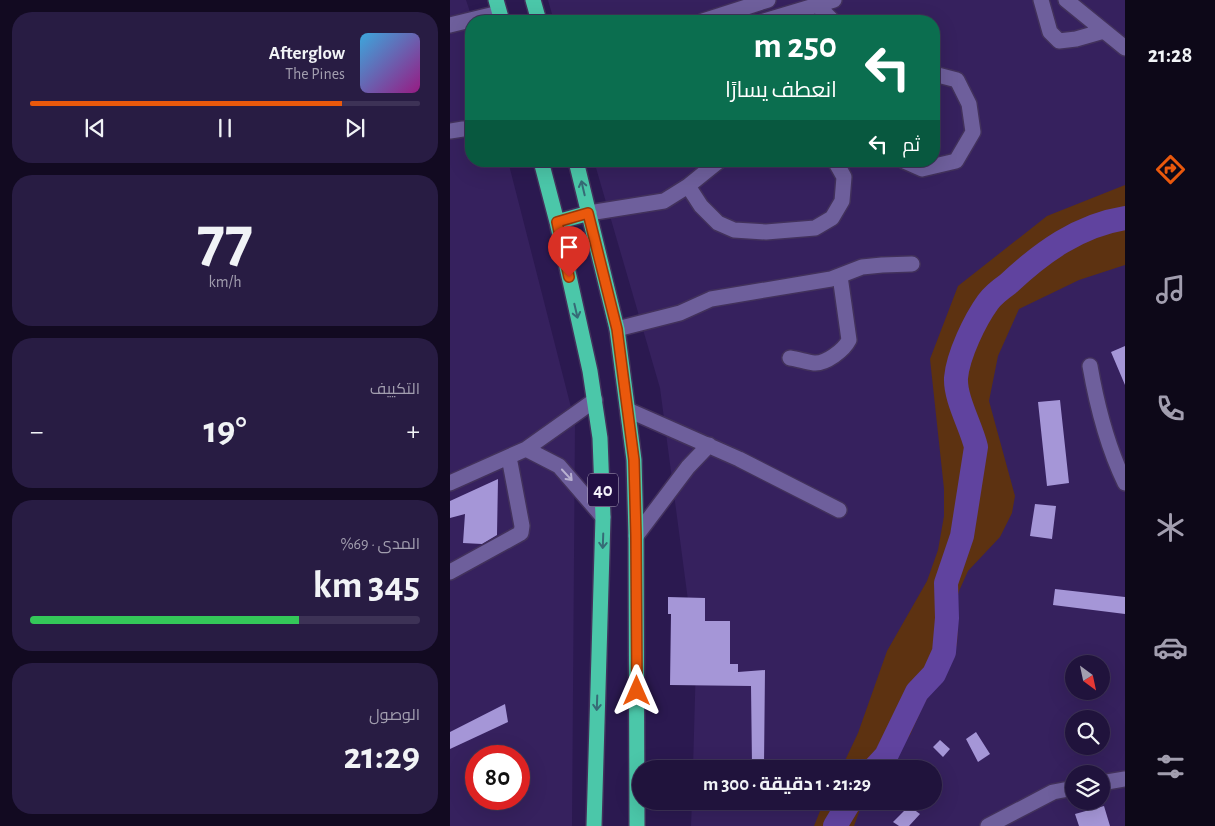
<!DOCTYPE html>
<html lang="ar">
<head>
<meta charset="utf-8">
<style>
  body { margin:0; font-family:"Alegreya Sans",Cairo,sans-serif; background:#281c43; color:#f1f3f6; direction:rtl; height:100vh; display:flex; flex-direction:column; font-size:19px; white-space:nowrap }
  * { box-sizing:border-box; margin:0 }
  p { font-size:16px; color:#a29eaf }
  .icon { flex:none; width:28px; height:28px; fill:none; stroke:currentColor; stroke-width:2; stroke-linecap:round; stroke-linejoin:round }
  .map { position:relative; flex:1; overflow:hidden; direction:ltr }
  .drawer { display:flex; flex-direction:column; gap:12px; padding:12px; background:#120a21; width:450px }
  .drawer>* { flex:none }
  .hud { position:absolute; left:15px; top:15px; width:475px; height:152px; border-radius:20px; box-shadow:0 5px 20px #0002,0 0 0 1px #3d3256; direction:rtl; background:#0b6e4f; color:#fff; overflow:hidden }
  .needle { width:32px; rotate:147deg }
  .controls { position:absolute; left:615px; top:655px; display:grid; gap:10px }
  .controls a { display:grid; place-items:center; width:45px; height:45px; border-radius:50%; background:#20133c; box-shadow:0 5px 20px #0002,0 0 0 1px #3d3256; font-size:25px }
  .speed { position:absolute; left:15px; top:745px; display:flex; gap:10px; font-size:25px; font-weight:700; text-align:center }
  .speed>* { display:grid; place-content:center; width:65px; height:65px; border-radius:50%; background:#20133c; box-shadow:0 5px 20px #0002,0 0 0 1px #3d3256; line-height:1 }
  .speed .limit { border:8px solid #d22; background:#fff; color:#111 }
  .pin { position:absolute; display:grid; place-items:center; width:42px; height:42px; color:#fff; margin:-51px -21px; border-radius:50% 50% 50% 0; rotate:-45deg; box-shadow:0 0 5px #0007 }
  .pin .icon { rotate:45deg }
  .me { position:absolute; width:55px; margin:-28px; rotate:0deg; stroke-linejoin:round; filter:drop-shadow(0 0 4px #0008) }
  .turn { display:flex; align-items:center; gap:18px; height:105px; padding:0 20px; font-size:22px }
  .turn .icon { width:65px; height:65px; stroke-width:2.5 }
  .turn b { display:block; font-size:35px; line-height:42px }
  .then { display:flex; align-items:center; height:48px; padding:0 20px; background:#0003; gap:10px; font-size:19px }
  .big { font-size:38px; font-weight:700; line-height:1.1 }
  .drawer .card { flex:1; display:flex; flex-direction:column; justify-content:center; gap:8px; min-width:0; padding:0 18px; border-radius:20px; background:#281c43 }
  .drawer .dial { align-items:center; gap:0 }
  .dial b { font-size:65px; line-height:1 }
  .song { display:flex; align-items:center; gap:15px }
  .cover { width:60px; height:60px; border-radius:8px; background:linear-gradient(135deg,hsl(200 70% 55%),hsl(310 70% 35%)) }
  .played { height:5px; border-radius:2px; background:linear-gradient(90deg,#ea580c 80%,#3d3256 80%) }
  .keys { display:flex; justify-content:space-around; direction:ltr }
  .heat { display:flex; justify-content:space-between; align-items:center; font-size:28px; direction:ltr }
  .charge { height:8px; border-radius:4px; background:linear-gradient(90deg,#34c759 69%,#3d3256 0) }
  .trip { position:absolute; left:182px; top:760px; width:310px; height:50px; border-radius:25px; background:#20133c; box-shadow:0 5px 20px #0002,0 0 0 1px #3d3256; font-weight:700; line-height:50px; text-align:center; direction:rtl }
  main { display:flex; flex:1; min-height:0 }
  .dock { display:flex; flex-direction:column; width:90px; justify-content:space-around; align-items:center; background:#0d0818; color:#a29eaf }
  .dock .icon { width:35px; height:35px }
  .dock .current { color:#ea580c }
  .dock b { font-size:22px; color:#f1f3f6 }
  .map>svg:first-child { display:block }
</style>
</head>
<body>
<main>
<nav class="dock">
<b>21:28</b>
<svg class="icon current" aria-label="directions" viewBox="0 0 24 24"><path d="M12 3l9 9-9 9-9-9zM9 14v-3h6M13 9l2 2-2 2"/></svg>
<svg class="icon" aria-label="music" viewBox="0 0 24 24"><path d="M9 18V5l10-2v13"/><circle cx="6" cy="18" r="3"/><circle cx="16" cy="16" r="3"/></svg>
<svg class="icon" aria-label="phone" viewBox="0 0 24 24"><path d="M5 4h4l2 5-3 2q2 4 5 5l2-3 5 2v4C11 20 4 13 5 4z"/></svg>
<svg class="icon" aria-label="climate" viewBox="0 0 24 24"><path d="M12 3v18M4 7l16 10M4 17L20 7"/></svg>
<svg class="icon" aria-label="car" viewBox="0 0 24 24"><path d="M5 17H2v-5l4-1 3-4h7l3 4 3 1v5h-3M9 17h6M6 11h13"/><circle cx="7" cy="17" r="2"/><circle cx="17" cy="17" r="2"/></svg>
<svg class="icon" aria-label="filters" viewBox="0 0 24 24"><path d="M4 7h16M4 17h16"/><circle cx="9" cy="7" r="2"/><circle cx="15" cy="17" r="2"/></svg>
</nav>
<div class="map">
<svg width="675" height="826" viewBox="0 0 675 826">
  <rect width="100%" height="100%" fill="#2b1950"/>
  <path fill="#36215e" fill-rule="evenodd" d="M0 0H16L21 15V161H58L125 423 122 826H0ZM26 756H69V799H26Z
    M98 0H675V826H241L242 801H484V769H243L246 661 210 388 144 161H484V21H104ZM624 664H651V691H624ZM624 719H651V746H624ZM624 774H651V801H624Z"/>
  <path fill="#5d3211" d="M675 185V265L629 280 569 309 548 356 539 401 565 496 562 513 550 537 518 571 509 591 505 605 508 625 507 644 499 668 484 686 473 706 460 735 435 769H391L408 733 437 651 477 581 488 550 494 516V489L480 359 508 286 597 216Z
    M374 801H413L404 826H364Z"/>
  <g fill="none" stroke-linecap="round" stroke-linejoin="round">
    <path stroke="#60439f" stroke-width="24" d="M424 769 436 756 467 692 484 674 494 652 497 618 496 583 512 536 526 447C521 426 505 399 506 378 508 355 525 320 538 302 543 295 551 289 558 284 591 253 629 225 675 218
      M385 826 400 801"/>
  </g>
  <path fill="#a596d7" d="M675 346V385L661 352Z
    M610 400 619 483 597 486 588 402Z
    M48 479 47 535 32 544 13 543 15 514 0 518V501Z
    M585 504 606 506 602 539 580 536Z
    M605 589 675 597V614L603 605Z
    M218 597 255 598V621H280V664H288V672L315 670 314 764 302 765 301 686 220 685 221 614H218Z
    M55 704 58 722 0 749V732Z
    M526 732 540 754 528 762 516 739Z
    M490 740 500 749 493 757 483 747Z
    M459 806 470 814 459 826H449L443 822Z
    M654 806 660 826H629L625 814Z"/>
  <g fill="none" stroke-linecap="round" stroke-linejoin="round">
    <g stroke="#42315c" stroke-width="18">
      <path id="minor" d="M591 0 600 32 609 41 626 39 654 31
        M616 0 675 48
        M367 5 383 21
        M253 21 318 0
        M314 21 384 0
        M0 25 49 13
        M0 131 13 129H21
        M454 161 472 169 506 161 523 132 519 104 507 80 484 74
        M238 186 251 206 268 223 284 230 316 232 365 228 382 218 392 201 394 177 385 161
        M139 213 214 201 238 186 269 161
        M167 329 230 313 261 299 381 279 412 267 432 265 462 264
        M340 358C348 359 356 362 364 363 376 364 394 350 399 340L390 276
        M640 366C647 406 657 446 675 483
        M178 410 289 459 389 510
        M76 449 109 466 153 517
        M0 483 76 449 145 400
        M186 536 238 467 259 445
        M0 572 71 533 72 526 59 457
        M651 783 675 779
        M538 826 603 792 624 788"/>
    </g>
    <g stroke="#42315c" stroke-width="18">
      <path id="highway" d="M46 0 52 21
        M83 0 89 21
        M91 161 107 222 140 371 150 438 153 517 144 826
        M126 161 167 329 184 460 186 536 187 826
        M107 222 139 213"/>
    </g>
    <use href="#minor" stroke="#6e5f9c" stroke-width="15"/>
    <use href="#highway" stroke="#4bc7a9" stroke-width="15"/>
  </g>
  <defs><path id="oneway-shaft" d="M-6 0H5M1.5-3L5.5 0L1.5 3" fill="none" stroke-width="1.6" stroke-linecap="round" stroke-linejoin="round" transform="scale(1.25)"/></defs>
  <g stroke="#366b76">
    <use href="#oneway-shaft" transform="translate(133 188) rotate(-103)"/>
    <use href="#oneway-shaft" transform="translate(126 311) rotate(77)"/>
    <use href="#oneway-shaft" transform="translate(153 541) rotate(92)"/>
    <use href="#oneway-shaft" transform="translate(147 703) rotate(92)"/>
  </g>
  <use stroke="#b8b0d0" href="#oneway-shaft" transform="translate(117 475) rotate(47)"/>
  <g fill="none" stroke-linecap="round" stroke-linejoin="round">
    <g stroke="#983908" stroke-width="12">
      <path id="route" d="M119 277 107 222 138 213 167 329 184 460 186 536 187 691"/>
    </g>
    <use href="#route" stroke="#ea580c" stroke-width="9"/>
  </g>
  <g text-anchor="middle" dominant-baseline="central" stroke-width="5" stroke-linejoin="round" paint-order="stroke">
    <rect fill="#220f44" stroke="#b6afc4" stroke-width="1" x="138" y="473.5" width="30" height="33" rx="4"/>
    <g font-size="19" font-weight="bold" fill="#f5f3fb">
      <text x="153" y="490">40</text>
    </g>
  </g>
</svg>
<div class="controls">
<a><svg class="needle" viewBox="-14 -14 28 28"><path d="M0-13l5 13h-10z" fill="#e53935"/><path d="M0 13l5-13h-10z" fill="#a29eaf"/></svg></a>
<a><svg class="icon" aria-label="search" viewBox="0 0 24 24"><circle cx="10" cy="10" r="6"/><path d="M15 15l6 6"/></svg></a>
<a><svg class="icon" aria-label="layers" viewBox="0 0 24 24"><path d="M12 4l9 5-9 5-9-5zM3 14l9 5 9-5"/></svg></a>
</div>
<div class="speed"><div class="limit">80</div></div>
<div class="pin" style="left:119px;top:277px;background:#d93025"><svg class="icon" aria-label="arrive" viewBox="0 0 24 24"><path d="M6 21V4h12l-3 4 3 4H6"/></svg></div>
<svg class="me" style="left:187px;top:691px" viewBox="-20 -20 40 40"><path d="M0-17L14 15 0 8-14 15z" fill="#ea580c" stroke="#fff" stroke-width="4"/></svg>
<div class="trip">21:29 · 1 دقيقة · 300 m</div>
<div class="hud">
<div class="turn"><svg class="icon" aria-label="left" viewBox="0 0 24 24"><path d="M17 20v-9H6M10 6l-5 5 5 5"/></svg><div><b>250 m</b>انعطف يسارًا</div></div>
<div class="then">ثم<svg class="icon" aria-label="left" viewBox="0 0 24 24"><path d="M17 20v-9H6M10 6l-5 5 5 5"/></svg></div>
</div>
</div>
<section class="drawer">
<div class="card">
<div class="song"><i class="cover"></i><div><b>Afterglow</b><p>The Pines</p></div></div>
<div class="played"></div>
<div class="keys"><svg class="icon" aria-label="previous" viewBox="0 0 24 24"><path d="M18 5L8 12l10 7zM5 5v14"/></svg><svg class="icon" aria-label="pause" viewBox="0 0 24 24"><path d="M8 5v14M16 5v14"/></svg><svg class="icon" aria-label="next" viewBox="0 0 24 24"><path d="M6 5l10 7-10 7zM19 5v14"/></svg></div>
</div>
<div class="card dial"><b>77</b><p>km/h</p></div>
<div class="card"><p>التكييف</p>
<div class="heat"><a>−</a><b class="big">19°</b><a>+</a></div>
</div>
<div class="card"><p>المدى · 69%</p><b class="big">345 km</b><div class="charge"></div></div>
<div class="card"><p>الوصول</p><b class="big">21:29</b></div>
</section>
</main>
</body>
</html>
